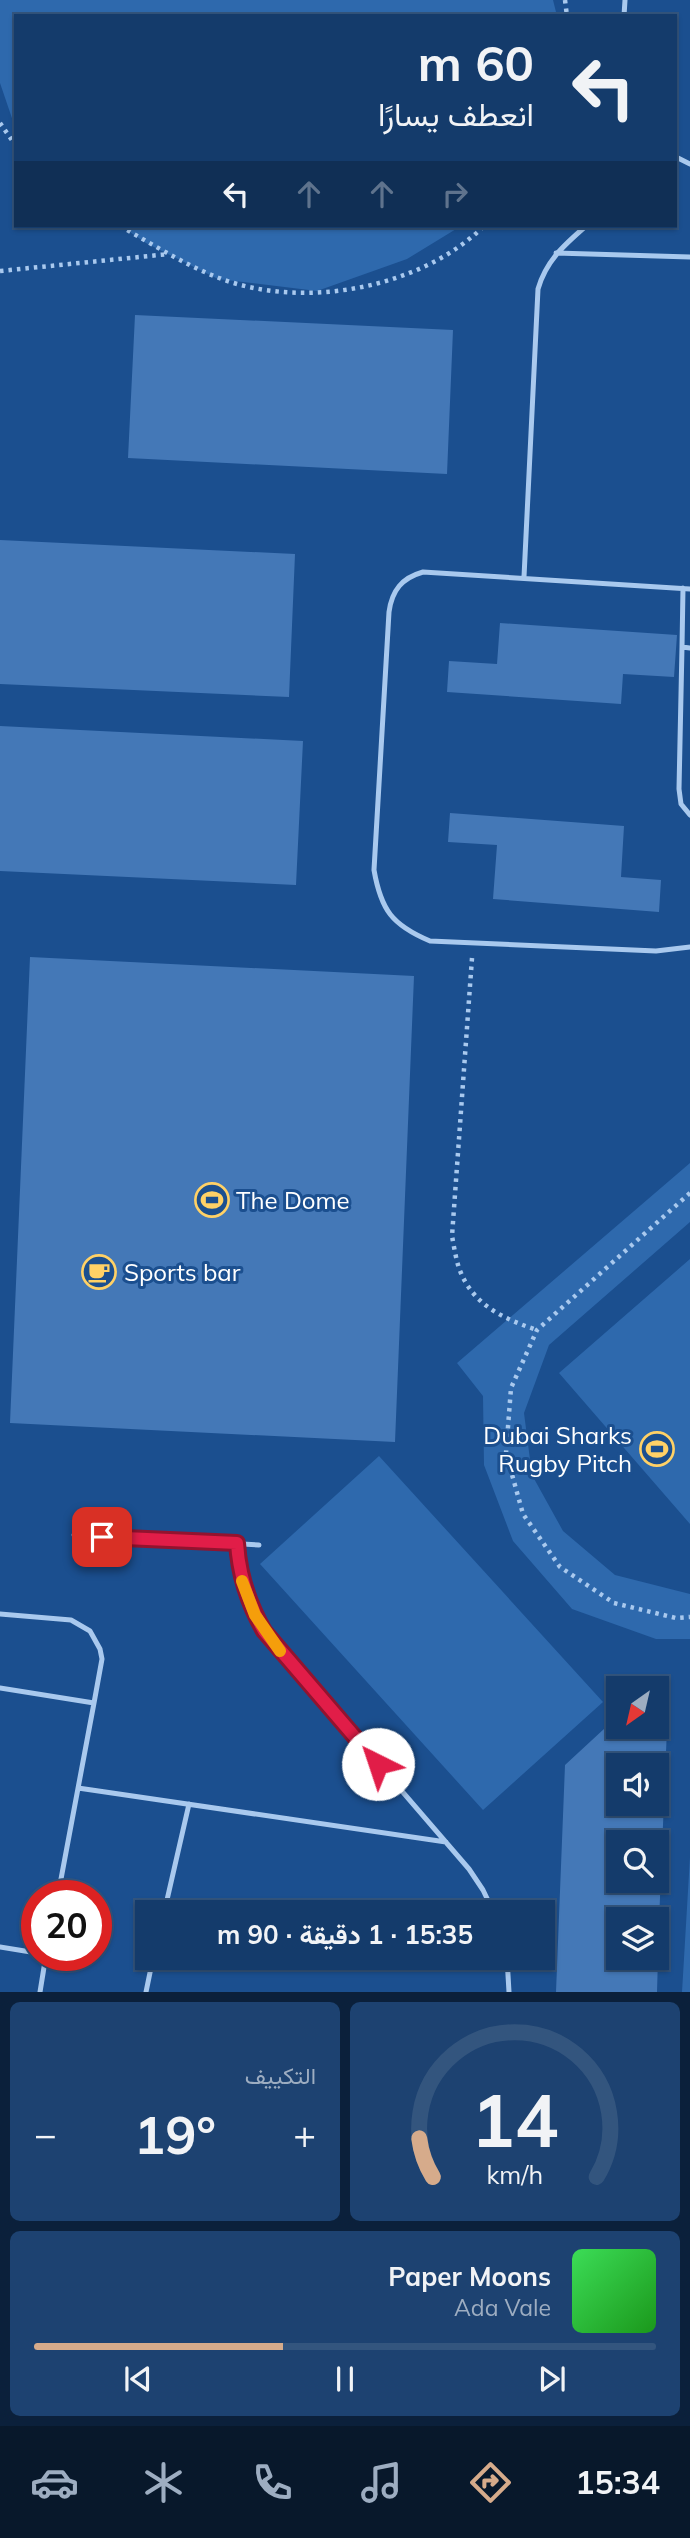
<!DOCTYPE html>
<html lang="ar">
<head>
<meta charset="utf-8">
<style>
  body { margin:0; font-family:Mulish,Vazirmatn,sans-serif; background:#1d4271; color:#f1f3f6; direction:rtl; height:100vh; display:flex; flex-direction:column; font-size:26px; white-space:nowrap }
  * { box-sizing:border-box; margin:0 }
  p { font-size:23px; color:#9dadc1 }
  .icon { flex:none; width:38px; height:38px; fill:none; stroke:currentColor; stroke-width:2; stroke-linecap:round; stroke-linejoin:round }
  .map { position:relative; height:1992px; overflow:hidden; direction:ltr }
  .drawer { display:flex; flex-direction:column; gap:10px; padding:10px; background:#0b203b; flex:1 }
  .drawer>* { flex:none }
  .top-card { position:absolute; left:14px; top:14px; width:663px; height:214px; border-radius:0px; box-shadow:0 2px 5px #0004,0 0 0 2px #33557e; direction:rtl; background:#143b6b; color:#f1f3f6; overflow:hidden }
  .needle { width:46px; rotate:214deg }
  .controls { position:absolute; left:606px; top:1676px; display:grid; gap:14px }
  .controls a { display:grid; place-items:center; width:63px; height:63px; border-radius:0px; background:#143b6b; box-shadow:0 2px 5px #0004,0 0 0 2px #33557e; font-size:35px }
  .speed { position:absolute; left:21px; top:1880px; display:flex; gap:14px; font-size:35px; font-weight:700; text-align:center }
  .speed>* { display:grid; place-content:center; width:91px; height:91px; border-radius:50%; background:#143b6b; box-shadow:0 2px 5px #0004,0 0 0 2px #33557e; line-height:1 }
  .speed .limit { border:10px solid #d22; background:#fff; color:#111 }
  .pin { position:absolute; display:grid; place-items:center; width:60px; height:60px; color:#fff; margin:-30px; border-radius:14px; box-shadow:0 4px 10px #0006 }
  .me { position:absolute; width:77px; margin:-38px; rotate:319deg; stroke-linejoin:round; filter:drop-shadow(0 0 5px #0008) }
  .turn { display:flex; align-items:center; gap:24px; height:147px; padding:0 28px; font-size:32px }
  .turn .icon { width:91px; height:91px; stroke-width:2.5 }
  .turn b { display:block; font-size:49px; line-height:60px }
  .lanes { display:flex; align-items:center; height:66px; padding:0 28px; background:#0003; justify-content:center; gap:35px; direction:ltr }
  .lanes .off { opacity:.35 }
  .big { font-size:52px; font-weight:700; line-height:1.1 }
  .drawer .tile { flex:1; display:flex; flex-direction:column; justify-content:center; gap:10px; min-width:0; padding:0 24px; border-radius:10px; background:#1d4271 }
  .drawer .dial { align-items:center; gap:0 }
  .dial svg { height:182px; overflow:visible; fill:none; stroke:#33557e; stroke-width:7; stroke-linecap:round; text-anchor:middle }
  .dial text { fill:#f1f3f6; stroke:none }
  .song { display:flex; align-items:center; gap:21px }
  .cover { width:84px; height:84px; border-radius:10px; background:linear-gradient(135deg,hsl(130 70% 55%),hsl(120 70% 35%)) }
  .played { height:7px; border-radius:4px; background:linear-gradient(90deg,#d6ab8b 40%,#33557e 40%) }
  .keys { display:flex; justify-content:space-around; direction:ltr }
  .heat { display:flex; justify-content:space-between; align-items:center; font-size:38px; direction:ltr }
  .drawer .tiles { flex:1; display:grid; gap:10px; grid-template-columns:1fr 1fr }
  .tile:last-child { grid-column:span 2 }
  .trip { position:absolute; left:135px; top:1900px; width:420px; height:70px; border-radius:0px; background:#143b6b; box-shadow:0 2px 5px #0004,0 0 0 2px #33557e; font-weight:700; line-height:70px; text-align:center; direction:rtl }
  .tab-bar { display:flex; height:112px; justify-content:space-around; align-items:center; background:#08182b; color:#9dadc1 }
  .tab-bar .icon { width:49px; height:49px }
  .tab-bar .selected { color:#d6ab8b }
  .tab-bar b { font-size:32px; color:#f1f3f6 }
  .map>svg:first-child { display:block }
</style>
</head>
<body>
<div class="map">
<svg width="690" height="1992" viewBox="0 0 690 1992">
  <rect width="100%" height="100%" fill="#1b4f8f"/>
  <path fill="#2e69ad" d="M0 0H553L557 16H16V130L0 83Z
    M121 226H461L407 259 317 291 218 279 146 243Z
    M690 1163V1222L549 1345 524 1413 532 1475 563 1531 615 1575 690 1594V1639H656L572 1609 513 1541 484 1465 483 1396 457 1363Z
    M690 1259V1524L559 1373Z
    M379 1456 603 1702 483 1810 260 1564Z
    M690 1857V1992H682Z"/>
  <path fill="#4478b7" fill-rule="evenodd" d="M135 315 453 330 447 474 128 458Z
    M0 540 295 554 289 697 0 684Z
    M500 623 677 635 674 677 623 674 621 704 447 692 449 661 497 664Z
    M0 726 303 741 296 885 0 871Z
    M450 813 624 826 621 877 661 880 659 912 493 899 497 845 448 842Z
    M30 957 414 976 395 1442 10 1423Z
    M657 1680H669L658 1946H656V1920H618V1958H658L657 1992H556L565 1765 618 1716V1727H656V1689H648ZM618 1766H656V1804H618ZM618 1843H656V1881H618Z"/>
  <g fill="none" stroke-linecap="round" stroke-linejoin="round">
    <path stroke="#a9c9ee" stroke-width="4.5" stroke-dasharray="3.5 5" stroke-linecap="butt" d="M565 0 567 16
      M0 123 16 146
      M120 226C152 244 185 265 219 278 302 310 420 289 484 226
      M0 271 169 254
      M472 958 452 1236C454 1247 456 1259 459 1268 472 1305 504 1319 537 1330
      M690 1193 537 1330 511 1388 506 1453 523 1514 560 1567 614 1603 676 1618 690 1617"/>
    <path stroke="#a9c9ee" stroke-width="5" d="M624 16 625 0
      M676 157 690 164
      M556 253 690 257
      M524 577 538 289C546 261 564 245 586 226
      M690 589 423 572C402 578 392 590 389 612L374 870C381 910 392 925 430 941L656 951 690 947
      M682 647 683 588
      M690 648 682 647 679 789 681 804 690 815
      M74 1535 259 1545
      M237 1543C239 1576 248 1603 264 1631L469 1869 483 1890 494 1913
      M0 1614 71 1620 90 1631 100 1649 102 1659 94 1703 58 1895
      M0 1688 94 1703
      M78 1788 446 1842
      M164 1913 189 1804
      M0 1947 37 1953
      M507 1958 509 1992
      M40 1992 46 1955
      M146 1992 153 1958"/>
  </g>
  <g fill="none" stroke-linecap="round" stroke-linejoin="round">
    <g stroke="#92132f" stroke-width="18">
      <path id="route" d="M102 1537 237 1543C239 1576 248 1603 264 1631L378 1764"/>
    </g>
    <use href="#route" stroke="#e11d48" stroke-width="12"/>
    <path stroke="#f59e0b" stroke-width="12" d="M242 1581 255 1615 280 1651"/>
  </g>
  <defs>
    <g id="stadium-ring" transform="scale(1.75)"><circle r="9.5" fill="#1b4f8f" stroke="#ffd166" stroke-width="1.5"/><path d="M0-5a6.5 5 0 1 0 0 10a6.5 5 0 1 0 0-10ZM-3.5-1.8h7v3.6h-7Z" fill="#ffd166"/></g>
    <g id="cafe-ring" transform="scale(1.75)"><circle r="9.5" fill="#1b4f8f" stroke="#ffd166" stroke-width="1.5"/><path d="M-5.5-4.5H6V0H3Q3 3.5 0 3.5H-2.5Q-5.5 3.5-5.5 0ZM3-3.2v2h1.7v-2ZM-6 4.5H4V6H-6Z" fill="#ffd166"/></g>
  </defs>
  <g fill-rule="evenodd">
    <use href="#stadium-ring" x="212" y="1200"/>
    <use href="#cafe-ring" x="99" y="1272"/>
    <use href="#stadium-ring" x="657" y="1449"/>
  </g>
  <g text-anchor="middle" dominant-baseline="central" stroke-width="6" stroke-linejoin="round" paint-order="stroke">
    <g font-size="24" fill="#fff" stroke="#1b4f8f" text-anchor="start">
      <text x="236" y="1200">The Dome</text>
      <text x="124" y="1272">Sports bar</text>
      <text x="632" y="1435" text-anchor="end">Dubai Sharks<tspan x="632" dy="28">Rugby Pitch</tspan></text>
    </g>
  </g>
</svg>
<div class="controls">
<a><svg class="needle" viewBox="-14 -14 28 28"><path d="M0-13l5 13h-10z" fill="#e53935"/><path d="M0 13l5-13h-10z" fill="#9dadc1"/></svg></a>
<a><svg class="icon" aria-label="sound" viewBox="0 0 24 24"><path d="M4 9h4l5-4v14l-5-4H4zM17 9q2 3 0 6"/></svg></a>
<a><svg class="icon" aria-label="search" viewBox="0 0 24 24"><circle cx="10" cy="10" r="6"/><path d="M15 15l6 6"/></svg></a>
<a><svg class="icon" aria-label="layers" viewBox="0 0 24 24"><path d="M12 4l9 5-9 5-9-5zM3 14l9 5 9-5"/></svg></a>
</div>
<div class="speed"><div class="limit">20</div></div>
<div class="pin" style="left:102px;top:1537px;background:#d93025"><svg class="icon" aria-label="arrive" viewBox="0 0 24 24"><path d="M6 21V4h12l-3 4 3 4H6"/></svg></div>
<svg class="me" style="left:378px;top:1764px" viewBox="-20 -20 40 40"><circle r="19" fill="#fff"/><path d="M0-13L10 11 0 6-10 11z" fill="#e11d48"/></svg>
<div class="trip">15:35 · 1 دقيقة · 90 m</div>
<div class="top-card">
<div class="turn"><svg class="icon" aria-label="left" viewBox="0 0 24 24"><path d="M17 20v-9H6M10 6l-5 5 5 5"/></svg><div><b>60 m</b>انعطف يسارًا</div></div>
<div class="lanes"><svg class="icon" aria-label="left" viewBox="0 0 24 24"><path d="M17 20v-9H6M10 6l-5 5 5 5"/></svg><svg class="icon off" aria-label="ahead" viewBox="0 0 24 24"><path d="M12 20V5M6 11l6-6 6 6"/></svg><svg class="icon off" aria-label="ahead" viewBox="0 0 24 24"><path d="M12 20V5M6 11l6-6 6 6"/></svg><svg class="icon off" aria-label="right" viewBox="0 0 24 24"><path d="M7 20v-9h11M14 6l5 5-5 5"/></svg></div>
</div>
</div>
<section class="drawer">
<div class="tiles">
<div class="tile dial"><svg viewBox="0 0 100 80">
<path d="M14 69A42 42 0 1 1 86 69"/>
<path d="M14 69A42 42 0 0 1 8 52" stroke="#d6ab8b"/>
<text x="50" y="56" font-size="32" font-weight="700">14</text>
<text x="50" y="72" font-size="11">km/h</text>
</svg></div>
<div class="tile"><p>التكييف</p>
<div class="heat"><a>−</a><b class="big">19°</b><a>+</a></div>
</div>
<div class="tile">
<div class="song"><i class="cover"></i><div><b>Paper Moons</b><p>Ada Vale</p></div></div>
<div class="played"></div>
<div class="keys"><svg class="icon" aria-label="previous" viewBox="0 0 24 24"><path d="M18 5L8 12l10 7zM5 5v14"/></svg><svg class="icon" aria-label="pause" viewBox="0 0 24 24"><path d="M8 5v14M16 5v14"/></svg><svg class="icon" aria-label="next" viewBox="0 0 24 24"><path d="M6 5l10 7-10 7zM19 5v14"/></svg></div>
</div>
</div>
</section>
<nav class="tab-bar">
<b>15:34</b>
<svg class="icon selected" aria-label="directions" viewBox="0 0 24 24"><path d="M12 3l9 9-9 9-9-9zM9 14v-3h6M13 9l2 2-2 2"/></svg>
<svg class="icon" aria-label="music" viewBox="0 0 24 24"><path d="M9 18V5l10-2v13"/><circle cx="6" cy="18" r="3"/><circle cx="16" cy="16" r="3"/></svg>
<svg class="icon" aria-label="phone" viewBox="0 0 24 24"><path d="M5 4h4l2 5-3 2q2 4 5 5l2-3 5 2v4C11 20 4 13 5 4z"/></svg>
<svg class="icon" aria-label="climate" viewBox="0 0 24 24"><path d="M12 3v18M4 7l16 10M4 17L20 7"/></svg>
<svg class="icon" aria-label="car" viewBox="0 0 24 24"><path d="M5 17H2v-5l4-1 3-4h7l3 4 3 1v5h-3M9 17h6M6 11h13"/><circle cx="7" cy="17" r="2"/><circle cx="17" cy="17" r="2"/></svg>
</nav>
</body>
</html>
